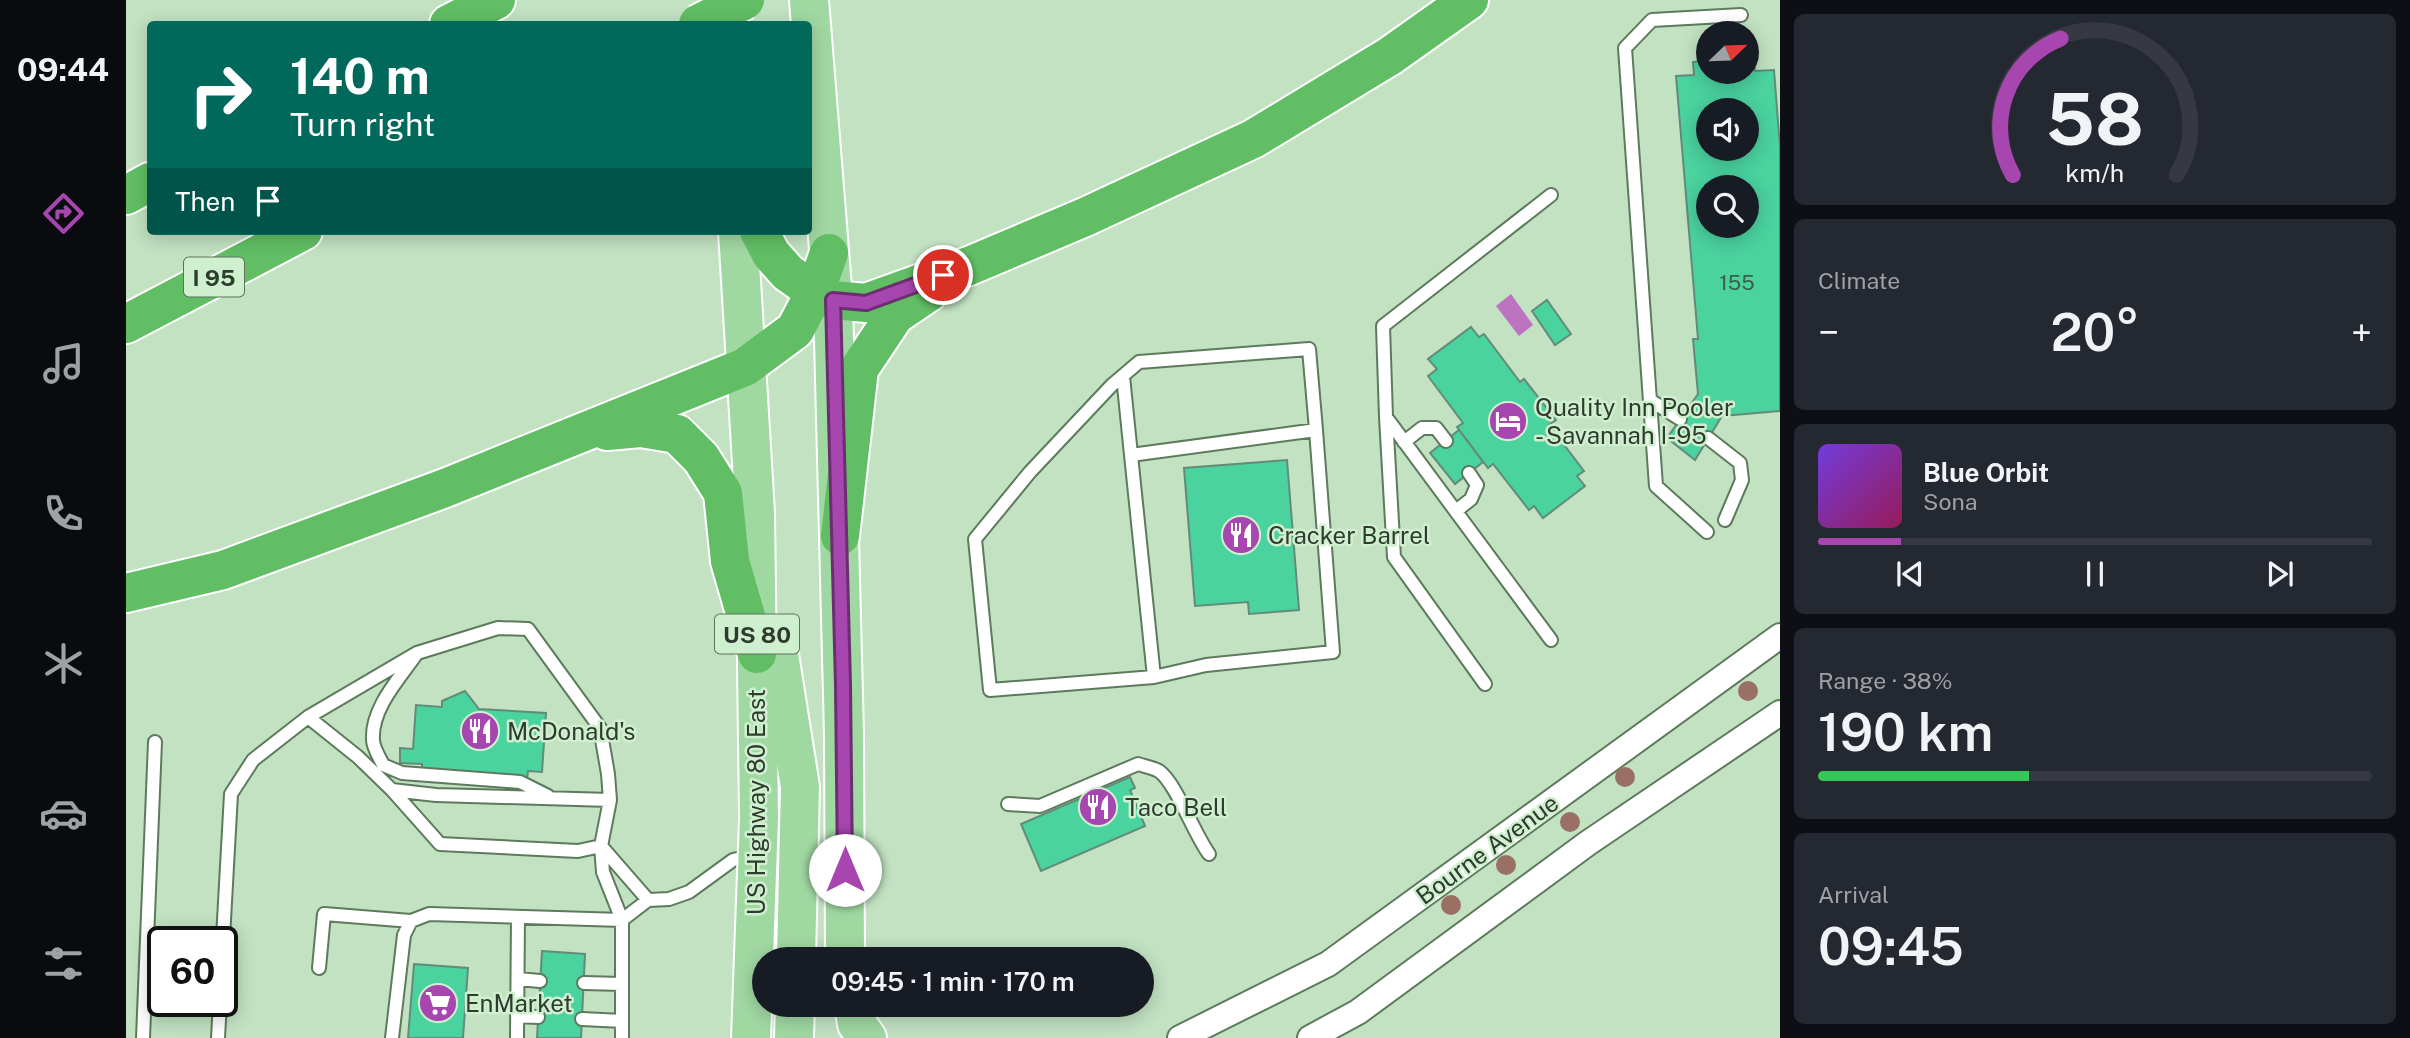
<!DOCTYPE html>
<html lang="en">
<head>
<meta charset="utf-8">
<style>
  body { margin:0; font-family:"Public Sans",sans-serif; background:#242831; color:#f1f3f6; height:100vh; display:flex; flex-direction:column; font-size:26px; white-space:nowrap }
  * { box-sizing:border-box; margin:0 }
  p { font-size:23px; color:#9ea1a6 }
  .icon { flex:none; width:38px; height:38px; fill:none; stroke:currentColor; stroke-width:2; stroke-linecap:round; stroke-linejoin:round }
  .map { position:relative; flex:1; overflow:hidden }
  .details { display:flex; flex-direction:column; gap:14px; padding:14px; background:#0d0f14; width:630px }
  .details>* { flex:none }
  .hud { position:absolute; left:21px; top:21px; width:665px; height:214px; border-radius:7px; box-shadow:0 4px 18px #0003; background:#00695c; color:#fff; overflow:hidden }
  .needle { width:46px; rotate:67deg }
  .fabs { position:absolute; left:1570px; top:21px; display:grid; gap:14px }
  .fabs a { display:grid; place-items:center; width:63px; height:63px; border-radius:50%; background:#171b24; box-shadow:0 4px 18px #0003; font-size:35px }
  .speed { position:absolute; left:21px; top:926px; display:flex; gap:14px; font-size:35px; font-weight:700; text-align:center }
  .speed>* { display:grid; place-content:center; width:91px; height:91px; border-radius:50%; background:#171b24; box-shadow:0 4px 18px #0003; line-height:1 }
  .speed .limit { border:4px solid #111; border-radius:10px; background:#fff; color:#111 }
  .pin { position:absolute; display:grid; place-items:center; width:60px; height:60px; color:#fff; margin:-30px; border:4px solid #fff; border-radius:50%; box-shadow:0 2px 7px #0007 }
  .me { position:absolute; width:77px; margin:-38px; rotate:0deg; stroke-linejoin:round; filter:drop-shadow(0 0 5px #0008) }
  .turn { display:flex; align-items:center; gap:24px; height:147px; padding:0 28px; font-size:32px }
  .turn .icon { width:91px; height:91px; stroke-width:2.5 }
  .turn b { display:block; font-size:49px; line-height:60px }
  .then { display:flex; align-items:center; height:66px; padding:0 28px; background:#0003; gap:14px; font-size:26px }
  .big { font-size:52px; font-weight:600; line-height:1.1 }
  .details .tile { flex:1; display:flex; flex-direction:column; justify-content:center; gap:10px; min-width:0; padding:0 24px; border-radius:10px; background:#242831 }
  .details .dial { align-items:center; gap:0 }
  .dial svg { height:182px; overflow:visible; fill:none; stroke:#363941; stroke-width:7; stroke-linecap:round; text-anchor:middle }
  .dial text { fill:#f1f3f6; stroke:none }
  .song { display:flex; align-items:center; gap:21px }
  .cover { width:84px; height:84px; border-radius:10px; background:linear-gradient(135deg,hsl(260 70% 55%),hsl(330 70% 35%)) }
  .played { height:7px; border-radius:4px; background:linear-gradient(90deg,#a646ae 15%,#363941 15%) }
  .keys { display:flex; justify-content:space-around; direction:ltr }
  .heat { display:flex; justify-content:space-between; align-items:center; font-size:38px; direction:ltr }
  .charge { height:10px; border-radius:5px; background:linear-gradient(90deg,#34c759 38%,#363941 0) }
  .trip { position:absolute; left:626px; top:947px; width:402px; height:70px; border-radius:35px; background:#171b24; box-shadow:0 4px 18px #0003; font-weight:600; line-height:70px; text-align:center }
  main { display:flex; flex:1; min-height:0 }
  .dock { display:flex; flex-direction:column; width:126px; justify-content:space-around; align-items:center; background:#090b0e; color:#9ea1a6 }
  .dock .icon { width:49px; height:49px }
  .dock .on { color:#a646ae }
  .dock b { font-size:32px; color:#f1f3f6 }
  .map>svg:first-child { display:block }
</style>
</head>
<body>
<main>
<nav class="dock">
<b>09:44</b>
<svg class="icon on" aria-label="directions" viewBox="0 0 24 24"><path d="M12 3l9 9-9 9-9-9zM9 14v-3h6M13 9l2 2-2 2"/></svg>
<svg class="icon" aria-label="music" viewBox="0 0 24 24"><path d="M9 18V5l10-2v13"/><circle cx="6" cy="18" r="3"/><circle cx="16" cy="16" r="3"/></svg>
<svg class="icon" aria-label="phone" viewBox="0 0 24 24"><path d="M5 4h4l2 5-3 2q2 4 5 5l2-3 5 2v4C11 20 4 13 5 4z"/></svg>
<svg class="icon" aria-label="climate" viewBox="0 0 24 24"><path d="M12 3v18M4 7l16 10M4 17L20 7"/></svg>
<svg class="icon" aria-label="car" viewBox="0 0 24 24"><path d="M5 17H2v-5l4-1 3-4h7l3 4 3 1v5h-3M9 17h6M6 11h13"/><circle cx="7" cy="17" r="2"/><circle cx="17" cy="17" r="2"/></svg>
<svg class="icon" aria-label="filters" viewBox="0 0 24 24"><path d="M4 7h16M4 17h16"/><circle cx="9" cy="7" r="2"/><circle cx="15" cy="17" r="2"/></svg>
</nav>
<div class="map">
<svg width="1654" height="1038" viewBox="0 0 1654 1038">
  <rect width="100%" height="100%" fill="#c2e2c2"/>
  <path fill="#bc73c2" d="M1385 294 1407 325 1393 336 1370 306Z"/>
  <path fill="#4ad29f" stroke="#628c79" stroke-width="2" fill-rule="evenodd" d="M1628 56 1629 71 1648 70 1654 147V411L1596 416 1569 460 1541 438 1572 394 1567 339H1572L1550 76 1568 75 1567 62 1582 60V72H1620V57ZM1582 110H1620V149H1582ZM1582 187H1620V226H1582Z
    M1421 300 1445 334 1429 345 1406 311Z
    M1345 327 1353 337 1358 334 1394 382 1398 379 1430 420 1423 425 1458 471 1451 476 1459 486 1417 518 1408 506 1403 510 1367 464 1362 468 1331 427 1337 423 1302 376 1311 369 1302 359Z
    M1333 430 1357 462 1329 484 1304 453Z
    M1161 460 1173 610 1123 614 1122 602 1069 606 1058 468Z
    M339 691 353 709 420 713 416 772 402 771 401 780 296 769V764L274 763V748L287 749 290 705 316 707V701Z
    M1004 777 1009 788 1004 790 1019 826 915 871 895 824Z
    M416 951 459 954 455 1038H411Z
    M288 964 342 968 337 1038H282Z"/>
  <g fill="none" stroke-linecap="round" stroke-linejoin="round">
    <g stroke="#5d7a5d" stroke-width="16">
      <path id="service" d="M997 376 1005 455
        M1524 400 1554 419
        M1260 417 1257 326 1425 195
        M1582 438 1614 463 1616 480 1599 520
        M1278 442 1296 428H1310L1320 441
        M1330 511 1345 499 1351 485 1343 473
        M1581 532 1530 486 1499 48 1526 20 1615 15
        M289 656C272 680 245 709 247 740 247 748 254 758 257 765L276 773 394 782 422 796
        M1028 677 1005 455 1190 430 1183 349 1013 362 986 385 904 472 849 539 864 690 1028 677 1080 665 1207 652 1190 430
        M1359 684 1268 557 1260 417 1425 640
        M182 717 232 757 266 790 310 795 484 800
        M266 790 314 844 452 851 475 846 477 872 496 920 303 914 285 921 278 935 266 1038
        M882 804 914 806 1012 764C1018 766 1028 768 1033 771 1050 783 1068 834 1083 854
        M96 956 105 794 127 760 182 717 291 653 372 628 402 629 474 728 482 774 484 800 475 846 522 900
        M193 968 198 914 285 921
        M392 979 414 981
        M458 983 496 984
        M20 990H37
        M391 1016 412 1017
        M456 1019 496 1021
        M17 1038 29 742
        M92 1038 94 1001
        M391 1038 392 917
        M496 1038V920L522 900 543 899 563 892 607 860 628 855"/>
    </g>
    <g stroke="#5d7a5d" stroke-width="28">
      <path id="minor" d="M1054 1038 1202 964 1654 636
        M1184 1038 1232 1012 1462 843 1654 713"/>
    </g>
    <g stroke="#fff" stroke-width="42">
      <path id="primary" d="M683 0 707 300 718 735 719 959
        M612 231 629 513 633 818 625 1038
        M651 642 674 787 670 959
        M728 1004 731 1024 741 1038
        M668 1038 669 1004"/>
    </g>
    <g stroke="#fff" stroke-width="42">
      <path id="motorway" d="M323 24 370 0
        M0 195 24 182
        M633 231 645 254 662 273 689 292 707 300 740 303 843 266 959 217 1127 139 1264 56 1343 0
        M0 324 177 231
        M481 431 515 428 551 434 575 458 597 493 604 561 631 654
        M714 536 733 369 769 315 803 292
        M0 593 97 570 319 488 619 367 669 330 689 292 703 253"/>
    </g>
    <use href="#service" stroke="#fff" stroke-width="12"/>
    <use href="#minor" stroke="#fff" stroke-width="24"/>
    <use href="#primary" stroke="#a0d8a2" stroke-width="38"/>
    <use href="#motorway" stroke="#61be64" stroke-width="38"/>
    <g stroke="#fff" stroke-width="42" stroke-linecap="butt">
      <path id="motorway-bridge" d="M572 24 619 0"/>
    </g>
    <use href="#motorway-bridge" stroke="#61be64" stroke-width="38"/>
  </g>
  <g fill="#9a7065">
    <circle cx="1622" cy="691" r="10"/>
    <circle cx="1499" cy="777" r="10"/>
    <circle cx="1444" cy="822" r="10"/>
    <circle cx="1380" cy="865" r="10"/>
    <circle cx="1325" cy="905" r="10"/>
  </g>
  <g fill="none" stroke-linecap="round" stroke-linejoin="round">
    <g stroke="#6c2e71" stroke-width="18">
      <path id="route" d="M719 870 717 685 707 300 740 303 817 275"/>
    </g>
    <use href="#route" stroke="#a646ae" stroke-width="12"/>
  </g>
  <defs>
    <g id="hotel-disc" transform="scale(2.0125)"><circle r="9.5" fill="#a646ae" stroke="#cff0ce"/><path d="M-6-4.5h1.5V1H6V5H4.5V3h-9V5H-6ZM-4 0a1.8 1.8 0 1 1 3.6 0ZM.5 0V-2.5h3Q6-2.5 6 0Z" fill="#fff"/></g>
    <g id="restaurant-disc" transform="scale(2.0125)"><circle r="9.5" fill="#a646ae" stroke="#cff0ce"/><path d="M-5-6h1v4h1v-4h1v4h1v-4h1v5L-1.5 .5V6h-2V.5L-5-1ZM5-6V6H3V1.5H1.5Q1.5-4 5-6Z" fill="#fff"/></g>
    <g id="supermarket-disc" transform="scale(2.0125)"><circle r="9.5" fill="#a646ae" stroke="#cff0ce"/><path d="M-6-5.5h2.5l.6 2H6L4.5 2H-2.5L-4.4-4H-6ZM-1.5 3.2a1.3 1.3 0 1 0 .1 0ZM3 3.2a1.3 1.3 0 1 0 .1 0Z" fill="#fff"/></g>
  </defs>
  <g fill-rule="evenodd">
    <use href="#hotel-disc" x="1382" y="421"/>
    <use href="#restaurant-disc" x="1115" y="535"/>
    <use href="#restaurant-disc" x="354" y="731"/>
    <use href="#restaurant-disc" x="972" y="807"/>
    <use href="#supermarket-disc" x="312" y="1003"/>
  </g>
  <g text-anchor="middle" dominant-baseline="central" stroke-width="5" stroke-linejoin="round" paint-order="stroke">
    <g font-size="21" fill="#36614b">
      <text x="1611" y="282">155</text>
    </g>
    <g fill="#cff0ce" stroke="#5f715f" stroke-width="2">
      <rect x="58" y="257.5" width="60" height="39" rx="5"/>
      <rect x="589" y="614.5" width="84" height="39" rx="5"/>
    </g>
    <g font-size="23" font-weight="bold" fill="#2f3b2f">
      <text x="88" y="277">I 95</text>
      <text x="631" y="634">US 80</text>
    </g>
    <g font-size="24" fill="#2f3b2f" stroke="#cff0ce" text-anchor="start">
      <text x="1409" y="407">Quality Inn Pooler<tspan x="1409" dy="28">- Savannah I-95</tspan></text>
      <text x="1142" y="535">Cracker Barrel</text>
      <text x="381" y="731">McDonald's</text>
      <text x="999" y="807">Taco Bell</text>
      <text x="339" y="1003">EnMarket</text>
    </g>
    <g font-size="24" fill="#2f3b2f" stroke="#cff0ce">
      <text transform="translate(630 802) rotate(-90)">US Highway 80 East</text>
      <text transform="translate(1361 849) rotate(-36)">Bourne Avenue</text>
    </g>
  </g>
</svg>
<div class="fabs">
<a><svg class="needle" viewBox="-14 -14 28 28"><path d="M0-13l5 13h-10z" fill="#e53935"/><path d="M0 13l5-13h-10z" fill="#9ea1a6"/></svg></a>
<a><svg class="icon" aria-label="sound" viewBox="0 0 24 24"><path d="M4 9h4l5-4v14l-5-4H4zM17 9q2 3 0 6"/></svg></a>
<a><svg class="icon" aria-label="search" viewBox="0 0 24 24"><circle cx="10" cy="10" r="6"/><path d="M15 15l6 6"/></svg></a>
</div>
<div class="speed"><div class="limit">60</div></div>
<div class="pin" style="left:817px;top:275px;background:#d93025"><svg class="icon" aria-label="arrive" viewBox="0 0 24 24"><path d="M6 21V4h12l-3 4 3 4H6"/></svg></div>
<svg class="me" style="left:719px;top:870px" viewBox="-20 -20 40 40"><circle r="19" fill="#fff"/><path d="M0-13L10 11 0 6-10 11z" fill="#a646ae"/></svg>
<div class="trip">09:45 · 1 min · 170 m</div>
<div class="hud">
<div class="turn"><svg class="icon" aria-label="right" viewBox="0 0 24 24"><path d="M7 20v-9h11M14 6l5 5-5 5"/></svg><div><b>140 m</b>Turn right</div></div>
<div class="then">Then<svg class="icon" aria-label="arrive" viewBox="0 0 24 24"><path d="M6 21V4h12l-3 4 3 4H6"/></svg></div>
</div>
</div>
<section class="details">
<div class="tile dial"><svg viewBox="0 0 100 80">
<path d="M14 69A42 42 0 1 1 86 69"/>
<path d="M14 69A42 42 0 0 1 35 9" stroke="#a646ae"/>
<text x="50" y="56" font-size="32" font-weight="700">58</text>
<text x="50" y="72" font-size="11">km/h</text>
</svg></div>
<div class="tile"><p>Climate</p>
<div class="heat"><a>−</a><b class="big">20°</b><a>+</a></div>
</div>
<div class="tile">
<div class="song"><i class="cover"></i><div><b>Blue Orbit</b><p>Sona</p></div></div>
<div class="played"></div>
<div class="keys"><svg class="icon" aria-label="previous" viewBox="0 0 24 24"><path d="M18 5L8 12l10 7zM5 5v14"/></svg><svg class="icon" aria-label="pause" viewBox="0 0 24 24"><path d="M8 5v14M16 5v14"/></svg><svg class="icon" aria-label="next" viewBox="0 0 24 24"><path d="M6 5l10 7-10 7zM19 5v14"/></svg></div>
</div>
<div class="tile"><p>Range · 38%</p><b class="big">190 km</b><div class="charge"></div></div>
<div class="tile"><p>Arrival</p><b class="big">09:45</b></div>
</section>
</main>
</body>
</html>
